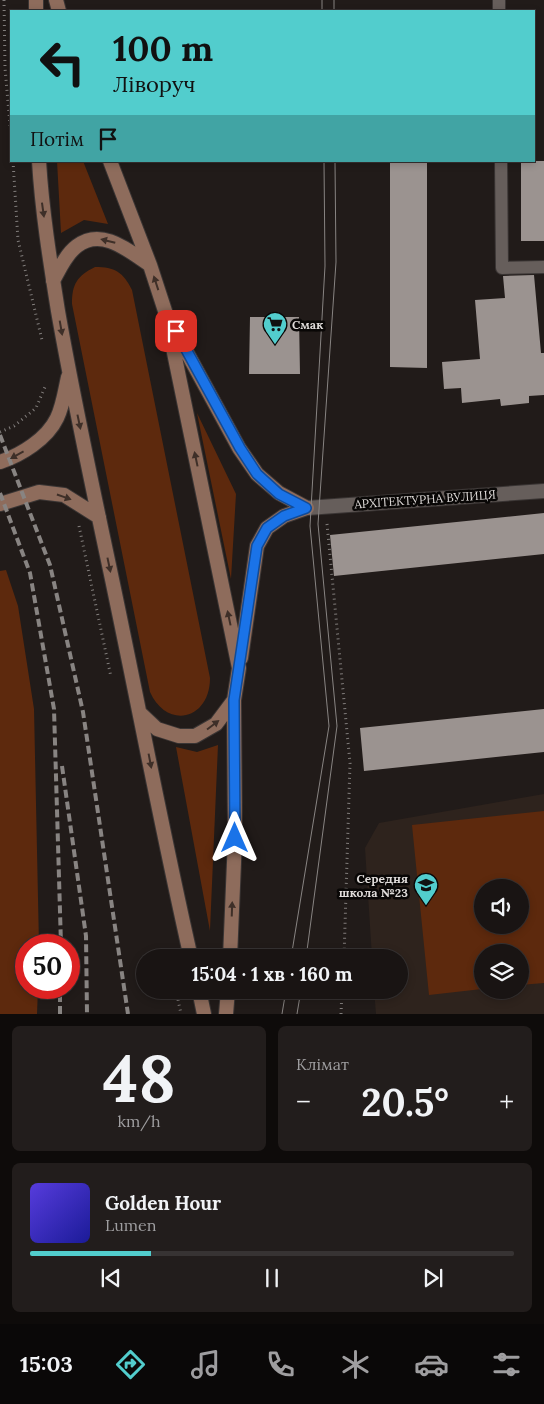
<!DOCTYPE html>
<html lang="uk">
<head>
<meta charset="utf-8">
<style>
  body { margin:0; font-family:Lora,serif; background:#221d1c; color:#f1f3f6; height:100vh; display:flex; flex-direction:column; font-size:19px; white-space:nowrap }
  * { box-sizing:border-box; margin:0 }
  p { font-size:16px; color:#9f9ea0 }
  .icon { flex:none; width:28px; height:28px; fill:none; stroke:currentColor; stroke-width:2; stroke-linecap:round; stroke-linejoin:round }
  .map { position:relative; height:1014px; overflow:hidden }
  .side { display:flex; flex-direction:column; gap:12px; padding:12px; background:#0e0b0a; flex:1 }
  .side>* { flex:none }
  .banner { position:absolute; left:10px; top:10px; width:525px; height:152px; border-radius:0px; box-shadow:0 2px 8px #0003,0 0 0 1px #373333; background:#52cdcd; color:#111; overflow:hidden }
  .controls { position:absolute; left:474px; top:879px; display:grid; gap:10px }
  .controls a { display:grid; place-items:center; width:55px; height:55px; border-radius:50%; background:#191413; box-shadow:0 2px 8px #0003,0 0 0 1px #373333; font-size:25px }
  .speed { position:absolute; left:15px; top:934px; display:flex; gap:10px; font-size:25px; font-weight:700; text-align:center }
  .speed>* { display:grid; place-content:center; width:65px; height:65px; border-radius:50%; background:#191413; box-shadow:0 2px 8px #0003,0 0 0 1px #373333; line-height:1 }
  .speed .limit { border:8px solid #d22; background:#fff; color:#111 }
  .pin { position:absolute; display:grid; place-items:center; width:42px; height:42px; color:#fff; margin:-21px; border-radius:10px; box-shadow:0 2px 8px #0006 }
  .me { position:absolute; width:55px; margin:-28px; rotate:0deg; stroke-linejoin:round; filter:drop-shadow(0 0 4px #0008) }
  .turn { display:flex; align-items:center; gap:18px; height:105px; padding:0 20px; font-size:22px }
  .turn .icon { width:65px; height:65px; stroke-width:2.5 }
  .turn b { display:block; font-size:35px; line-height:42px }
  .then { display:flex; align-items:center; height:48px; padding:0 20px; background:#0003; gap:10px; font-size:19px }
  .big { font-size:38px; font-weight:700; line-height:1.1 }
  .side .card { flex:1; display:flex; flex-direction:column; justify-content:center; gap:8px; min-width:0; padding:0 18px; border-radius:8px; background:#221d1c }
  .side .dial { align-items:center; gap:0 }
  .dial b { font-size:65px; line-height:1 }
  .song { display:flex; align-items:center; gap:15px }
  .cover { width:60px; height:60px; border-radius:8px; background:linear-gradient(135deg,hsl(250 70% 55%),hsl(240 70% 35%)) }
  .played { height:5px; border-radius:2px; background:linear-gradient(90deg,#52cdcd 25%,#373333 25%) }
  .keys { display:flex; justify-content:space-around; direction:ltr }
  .heat { display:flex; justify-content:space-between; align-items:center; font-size:28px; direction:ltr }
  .side .tiles { flex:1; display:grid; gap:12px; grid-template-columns:1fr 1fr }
  .card:last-child { grid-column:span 2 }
  .trip { position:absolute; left:136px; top:949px; width:272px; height:50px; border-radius:25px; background:#191413; box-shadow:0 2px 8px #0003,0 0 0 1px #373333; font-weight:700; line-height:50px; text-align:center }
  .menu { display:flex; height:80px; justify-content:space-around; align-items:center; background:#0a0808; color:#9f9ea0 }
  .menu .icon { width:35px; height:35px }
  .menu .selected { color:#52cdcd }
  .menu b { font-size:22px; color:#f1f3f6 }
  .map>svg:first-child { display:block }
</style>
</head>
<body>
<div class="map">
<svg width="544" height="1014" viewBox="0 0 544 1014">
  <rect width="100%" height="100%" fill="#211b19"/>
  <path fill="#2e231d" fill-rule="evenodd" d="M544 794V1014H376L374 990H400V958L372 957 365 848 379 823ZM482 888H520V925H482ZM482 952H520V990H482Z"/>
  <path fill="#5d290d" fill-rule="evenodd" d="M57 161H83L108 224 84 220 61 233Z
    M95 267C115 267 123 272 132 290L210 678C210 720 167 730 150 692L72 304C72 284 77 276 95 267Z
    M197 413 236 494 231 579Z
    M6 570 18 606 34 709 39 945H26V988H38L37 1014H0V571Z
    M218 745 210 930V931L176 747 197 752Z
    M544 811V983L520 985V952H482V989L429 995 412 825ZM482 888H520V925H482Z"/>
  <path fill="#9b9390" d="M390 161H427V368L390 367Z
    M521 161H544V241H521Z
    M534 275 541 353H544V395L529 396V403L501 406 500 399 462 403 461 388 444 389 442 362 480 359 475 300 505 298 503 276Z
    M250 317H299L300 374H249Z
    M544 513V554L334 576 330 535Z
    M544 709V752L364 771 360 728Z"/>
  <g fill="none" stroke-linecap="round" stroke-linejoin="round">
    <g stroke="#3a3534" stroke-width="14">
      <path id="service" d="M499 0V11
        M501 161 502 268 544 267"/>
    </g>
    <g stroke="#3a3534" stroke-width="16">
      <path id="minor" d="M307 508 544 491"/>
    </g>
    <g stroke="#3a3534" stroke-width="16">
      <path id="secondary" d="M56 0 59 11
        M36 11V0
        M39 161C42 211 50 261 58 311 72 391 89 471 106 551 135 686 160 822 191 958
        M110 161 150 265 166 314 239 668 234 700 235 838 230 958
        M53 281C59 270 66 254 77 246 102 227 129 251 150 265
        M173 327 239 448 257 474 279 493 307 508
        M0 462C21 455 47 439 57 418 63 406 65 390 68 377
        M0 504 39 492 64 495 99 517
        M241 658 257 546 267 528 284 516 307 508
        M140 713 157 729 179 736H195L216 724 234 700
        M199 990 204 1014
        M226 1014 228 990"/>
    </g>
    <path stroke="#827e7c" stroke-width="3" stroke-dasharray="1 4" stroke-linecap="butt" d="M4 0 5 68 11 136
      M13 161 18 240 42 340
      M0 432 14 426 36 408 45 387
      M327 524 350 763 344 958
      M79 526 111 677
      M168 950 169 958
      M176 990 181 1014
      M341 1014 342 990"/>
    <use href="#service" stroke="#665e5b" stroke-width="12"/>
    <use href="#minor" stroke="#665e5b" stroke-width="14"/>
    <use href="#secondary" stroke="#8e6c5c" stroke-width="14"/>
    <path stroke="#888482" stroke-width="1" d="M322 0V11
      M334 0V11
      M291 958 329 726 310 526 325 266 324 161
      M306 958 337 726 318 524 336 262 335 161
      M282 1014 286 990
      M297 1014 301 990"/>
    <path stroke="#888482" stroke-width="4" stroke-dasharray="8 4" stroke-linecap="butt" d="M0 435 50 565 83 712 128 1014
      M0 493 30 573 54 709 61 945
      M62 766 86 936 87 1014
      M60 1014V988"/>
  </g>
  <defs><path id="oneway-solid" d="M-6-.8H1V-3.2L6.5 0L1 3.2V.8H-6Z" transform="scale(1.25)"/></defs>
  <g fill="#3e2f28">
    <use href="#oneway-solid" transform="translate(43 210) rotate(82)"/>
    <use href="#oneway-solid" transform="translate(108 241) rotate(-166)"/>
    <use href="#oneway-solid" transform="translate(156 283) rotate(-108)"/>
    <use href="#oneway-solid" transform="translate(61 328) rotate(80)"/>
    <use href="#oneway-solid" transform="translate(79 422) rotate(78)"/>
    <use href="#oneway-solid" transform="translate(17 455) rotate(151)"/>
    <use href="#oneway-solid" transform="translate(196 459) rotate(-102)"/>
    <use href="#oneway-solid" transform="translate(64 497) rotate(19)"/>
    <use href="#oneway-solid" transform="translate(109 565) rotate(78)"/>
    <use href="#oneway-solid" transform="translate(229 618) rotate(-102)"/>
    <use href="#oneway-solid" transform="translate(213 725) rotate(-37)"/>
    <use href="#oneway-solid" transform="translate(150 761) rotate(79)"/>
    <use href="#oneway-solid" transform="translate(232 909) rotate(-88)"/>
  </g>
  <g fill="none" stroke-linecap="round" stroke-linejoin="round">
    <g stroke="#114b97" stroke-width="12">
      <path id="route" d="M176 331 240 448 257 474 279 494 306 508 284 516 267 528 257 546 234 700 235 838"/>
    </g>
    <use href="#route" stroke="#1a73e8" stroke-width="9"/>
  </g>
  <defs>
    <g id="supermarket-pin" transform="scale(1.25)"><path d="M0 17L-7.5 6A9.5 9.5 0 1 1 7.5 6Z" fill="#52cdcd" stroke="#090706"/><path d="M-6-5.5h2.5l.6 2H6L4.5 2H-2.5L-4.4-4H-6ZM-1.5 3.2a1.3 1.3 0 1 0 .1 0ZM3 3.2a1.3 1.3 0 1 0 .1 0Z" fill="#111"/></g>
    <g id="school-pin" transform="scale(1.25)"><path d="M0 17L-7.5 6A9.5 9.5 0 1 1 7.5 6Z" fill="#52cdcd" stroke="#090706"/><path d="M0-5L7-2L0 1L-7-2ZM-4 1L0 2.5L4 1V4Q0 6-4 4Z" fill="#111"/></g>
  </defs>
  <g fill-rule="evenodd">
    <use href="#supermarket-pin" x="275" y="324"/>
    <use href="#school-pin" x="426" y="885"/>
  </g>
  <g text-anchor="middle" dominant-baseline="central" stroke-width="5" stroke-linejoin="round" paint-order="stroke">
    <g font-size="12" font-weight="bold" fill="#dfdbd9" stroke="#090706" text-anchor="start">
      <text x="292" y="324">Смак</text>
      <text x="408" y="878" text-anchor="end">Середня<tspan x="408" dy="14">школа №23</tspan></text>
    </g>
    <g font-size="12" fill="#dfdbd9" stroke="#090706">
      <text transform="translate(425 499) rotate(-4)">АРХІТЕКТУРНА ВУЛИЦЯ</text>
    </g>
  </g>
</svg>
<div class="controls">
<a><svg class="icon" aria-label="sound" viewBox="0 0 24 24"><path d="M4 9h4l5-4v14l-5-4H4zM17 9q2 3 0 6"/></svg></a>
<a><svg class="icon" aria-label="layers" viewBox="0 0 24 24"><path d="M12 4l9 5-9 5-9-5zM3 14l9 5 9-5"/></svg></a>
</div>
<div class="speed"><div class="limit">50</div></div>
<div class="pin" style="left:176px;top:331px;background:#d93025"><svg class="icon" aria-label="arrive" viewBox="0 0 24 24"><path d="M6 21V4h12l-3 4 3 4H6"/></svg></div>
<svg class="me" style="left:235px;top:838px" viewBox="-20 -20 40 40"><path d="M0-17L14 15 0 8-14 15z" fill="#1a73e8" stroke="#fff" stroke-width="4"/></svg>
<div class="trip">15:04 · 1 хв · 160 m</div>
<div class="banner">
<div class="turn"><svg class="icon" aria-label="left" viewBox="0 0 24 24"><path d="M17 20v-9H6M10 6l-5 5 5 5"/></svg><div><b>100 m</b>Ліворуч</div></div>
<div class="then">Потім<svg class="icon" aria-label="arrive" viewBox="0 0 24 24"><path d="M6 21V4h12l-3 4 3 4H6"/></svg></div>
</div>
</div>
<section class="side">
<div class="tiles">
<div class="card dial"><b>48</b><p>km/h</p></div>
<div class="card"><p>Клімат</p>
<div class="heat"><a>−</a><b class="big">20.5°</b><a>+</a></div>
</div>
<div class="card">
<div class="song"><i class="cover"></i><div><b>Golden Hour</b><p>Lumen</p></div></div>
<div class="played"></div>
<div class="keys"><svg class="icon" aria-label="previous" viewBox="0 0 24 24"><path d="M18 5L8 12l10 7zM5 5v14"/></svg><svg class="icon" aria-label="pause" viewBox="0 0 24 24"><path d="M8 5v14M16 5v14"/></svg><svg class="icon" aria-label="next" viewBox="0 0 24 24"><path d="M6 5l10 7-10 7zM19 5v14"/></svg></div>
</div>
</div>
</section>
<nav class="menu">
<b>15:03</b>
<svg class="icon selected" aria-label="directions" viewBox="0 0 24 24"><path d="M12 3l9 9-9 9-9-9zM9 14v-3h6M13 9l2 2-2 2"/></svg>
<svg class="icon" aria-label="music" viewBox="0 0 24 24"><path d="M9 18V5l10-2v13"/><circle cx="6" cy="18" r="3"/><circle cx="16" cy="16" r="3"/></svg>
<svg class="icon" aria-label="phone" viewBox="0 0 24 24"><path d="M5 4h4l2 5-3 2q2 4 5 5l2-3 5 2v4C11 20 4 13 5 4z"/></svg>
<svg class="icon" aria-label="climate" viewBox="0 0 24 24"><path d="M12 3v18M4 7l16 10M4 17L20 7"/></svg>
<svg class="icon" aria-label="car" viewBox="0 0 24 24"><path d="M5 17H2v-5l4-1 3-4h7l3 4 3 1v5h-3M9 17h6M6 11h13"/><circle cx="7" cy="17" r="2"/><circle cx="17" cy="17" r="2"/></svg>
<svg class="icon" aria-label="filters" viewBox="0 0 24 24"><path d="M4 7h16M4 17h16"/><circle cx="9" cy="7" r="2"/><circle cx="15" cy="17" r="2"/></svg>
</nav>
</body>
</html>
